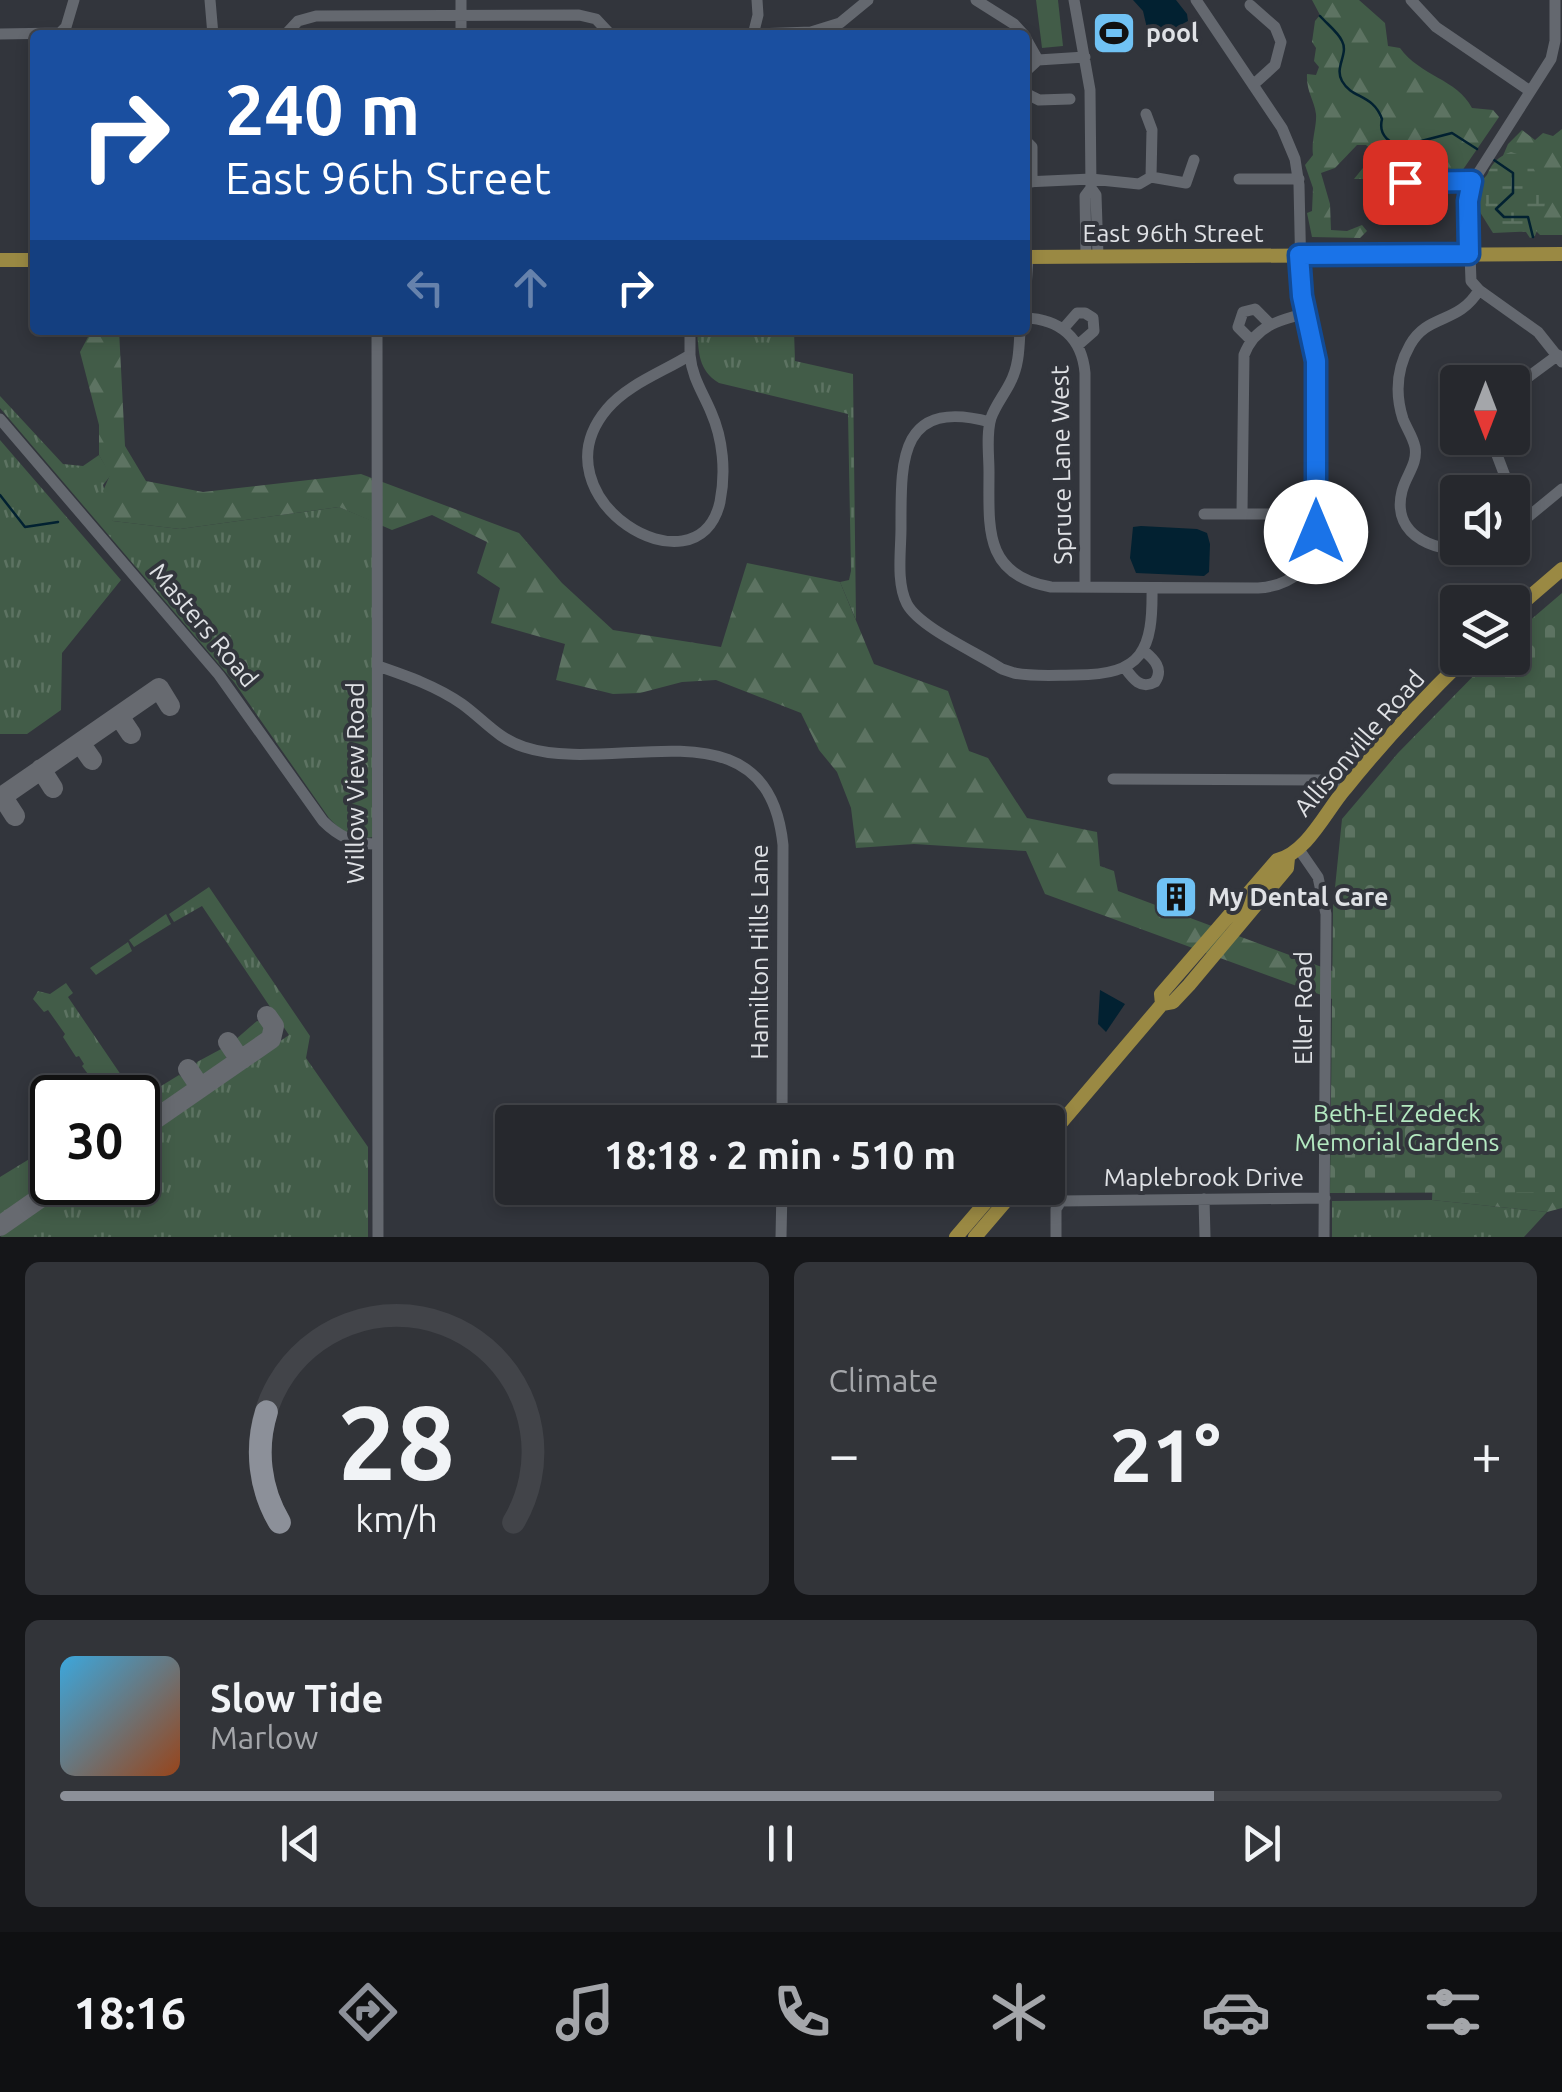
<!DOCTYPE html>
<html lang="en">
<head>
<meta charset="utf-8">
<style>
  body { margin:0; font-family:Ubuntu,sans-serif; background:#323439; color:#f1f3f6; height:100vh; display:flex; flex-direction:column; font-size:38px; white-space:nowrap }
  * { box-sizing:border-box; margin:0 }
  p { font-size:32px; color:#a4a6aa }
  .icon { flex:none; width:55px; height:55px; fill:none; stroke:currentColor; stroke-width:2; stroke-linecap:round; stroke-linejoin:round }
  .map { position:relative; height:1237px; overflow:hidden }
  .panel { display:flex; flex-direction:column; gap:25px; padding:25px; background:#151619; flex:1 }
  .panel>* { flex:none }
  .top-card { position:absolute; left:30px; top:30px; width:1000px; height:305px; border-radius:10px; box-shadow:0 5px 15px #0003,0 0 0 2px #424449; background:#1a4fa0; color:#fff; overflow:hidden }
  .needle { width:65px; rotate:180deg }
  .controls { position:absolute; left:1440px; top:365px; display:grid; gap:20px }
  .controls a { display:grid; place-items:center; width:90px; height:90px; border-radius:10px; background:#26282d; box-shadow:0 5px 15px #0003,0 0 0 2px #424449; font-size:50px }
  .speed { position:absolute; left:30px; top:1075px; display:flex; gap:20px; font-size:50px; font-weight:700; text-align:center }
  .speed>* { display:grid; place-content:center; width:130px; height:130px; border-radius:50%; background:#26282d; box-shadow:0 5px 15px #0003,0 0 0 2px #424449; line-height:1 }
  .speed .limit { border:5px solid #111; border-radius:15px; background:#fff; color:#111 }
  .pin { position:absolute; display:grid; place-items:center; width:85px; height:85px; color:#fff; margin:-42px; border-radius:20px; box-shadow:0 5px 15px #0006 }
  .me { position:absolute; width:110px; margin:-55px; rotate:0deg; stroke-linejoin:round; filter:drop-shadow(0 0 8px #0008) }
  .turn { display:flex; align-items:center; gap:35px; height:210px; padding:0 30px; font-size:45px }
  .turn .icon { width:130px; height:130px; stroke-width:2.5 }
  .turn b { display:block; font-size:70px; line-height:85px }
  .lanes { display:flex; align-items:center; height:95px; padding:0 30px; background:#0003; justify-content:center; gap:50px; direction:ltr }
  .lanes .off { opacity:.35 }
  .big { font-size:75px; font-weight:700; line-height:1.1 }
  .panel .widget { flex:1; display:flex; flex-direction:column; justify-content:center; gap:15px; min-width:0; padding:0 35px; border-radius:15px; background:#323439 }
  .panel .dial { align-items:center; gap:0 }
  .dial svg { height:260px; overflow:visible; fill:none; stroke:#424449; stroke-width:7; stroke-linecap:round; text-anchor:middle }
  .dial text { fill:#f1f3f6; stroke:none }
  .song { display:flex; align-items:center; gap:30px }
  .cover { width:120px; height:120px; border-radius:15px; background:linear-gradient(135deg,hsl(200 70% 55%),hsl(20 70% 35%)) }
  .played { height:10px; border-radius:5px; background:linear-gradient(90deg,#8c9099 80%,#424449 80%) }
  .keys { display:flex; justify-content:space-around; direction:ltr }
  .heat { display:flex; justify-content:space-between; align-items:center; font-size:55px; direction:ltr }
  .panel .tiles { flex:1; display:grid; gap:25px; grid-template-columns:1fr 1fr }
  .widget:last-child { grid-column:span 2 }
  .trip { position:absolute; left:495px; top:1105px; width:570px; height:100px; border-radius:10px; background:#26282d; box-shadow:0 5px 15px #0003,0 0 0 2px #424449; font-weight:700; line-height:100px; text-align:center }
  .tab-bar { display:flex; height:160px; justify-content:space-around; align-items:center; background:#0f1012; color:#a4a6aa }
  .tab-bar .icon { width:70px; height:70px }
  .tab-bar .on { color:#8c9099 }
  .tab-bar b { font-size:45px; color:#f1f3f6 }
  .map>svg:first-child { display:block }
</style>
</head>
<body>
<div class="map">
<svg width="1562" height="1237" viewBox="0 0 1562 1237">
  <defs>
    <pattern id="grass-tufts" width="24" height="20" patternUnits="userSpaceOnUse" patternTransform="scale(2.5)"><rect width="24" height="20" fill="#425c48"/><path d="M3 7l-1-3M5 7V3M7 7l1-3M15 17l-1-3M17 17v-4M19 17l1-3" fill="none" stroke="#5d7362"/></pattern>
    <pattern id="forest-firs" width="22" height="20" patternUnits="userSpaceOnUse" patternTransform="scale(2.5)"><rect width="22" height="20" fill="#425c48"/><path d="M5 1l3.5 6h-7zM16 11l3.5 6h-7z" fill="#5d7362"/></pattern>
    <pattern id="wetland-marsh" width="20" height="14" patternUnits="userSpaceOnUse" patternTransform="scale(2.5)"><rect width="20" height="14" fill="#425c48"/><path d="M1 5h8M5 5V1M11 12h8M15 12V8" fill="none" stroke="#5d7362"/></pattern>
    <pattern id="cemetery-stones" width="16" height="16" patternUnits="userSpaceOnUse" patternTransform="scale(2.5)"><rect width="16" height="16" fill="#425c48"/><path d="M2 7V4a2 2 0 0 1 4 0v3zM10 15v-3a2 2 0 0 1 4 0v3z" fill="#5d7362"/></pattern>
  </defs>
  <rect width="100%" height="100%" fill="#32353c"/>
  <path fill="url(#grass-tufts)" d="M697 330H794L795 361 853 374 856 620 840 582 849 580 851 571 848 414 719 383C698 370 699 353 697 330Z
    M0 396 63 464 83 466 99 455 111 475 103 485 113 521 180 529 339 507 375 522 373 837C353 841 342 832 329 818L234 682 0 408Z
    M0 440 121 580 62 653 61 710 27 734H0Z
    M209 887 310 1036 306 1058 368 1147V1237H0L75 1183 138 1182V1139L289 1035 202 906 174 922 169 914Z
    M166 914 171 924 134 947 129 940Z
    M128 942 132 951 96 975 90 968Z
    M66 983 73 993 68 997 136 1097H105L82 1066 84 1064 79 1056 76 1057 63 1037 65 1034 48 1010 44 1012 33 999 38 991 50 994Z
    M257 1021 262 1022 266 1027 265 1034 246 1047H240L235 1040Z
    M223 1048 227 1060 206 1074H200L195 1067 197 1062Z
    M179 1075 187 1081 188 1087 164 1103 159 1104 153 1091Z
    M31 1158 37 1160 47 1182 0 1216V1177Z
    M1432 1200 1547 1212 1524 1237H1332V1201Z"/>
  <path fill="url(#forest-firs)" d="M1312 0H1359L1385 23 1388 46 1400 48C1420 76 1457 79 1472 108L1493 110 1499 117 1462 171 1414 174 1402 168 1371 179H1354L1375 153 1366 145H1357L1335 168 1321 173 1330 204 1331 230 1347 231 1362 225 1367 231 1360 238 1312 237 1307 213 1312 211 1313 188 1305 165 1313 155C1311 141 1317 126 1316 114 1314 99 1306 91 1307 74L1316 75 1319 67 1314 61 1316 48 1312 42 1315 21 1320 15Z
    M1562 129V235H1540L1536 231 1493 233 1478 209V185L1502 158 1508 144 1522 130 1535 140 1543 133 1553 136Z
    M87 330H119L125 446 146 481 203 492 361 474 519 533 562 583 613 630 721 647 747 563 840 582 874 664 948 691 969 751 988 758 1027 818 1097 832 1100 866 1114 871 1118 891 1335 972 1562 1021V1208L1547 1212 1432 1200 1433 1178 1335 1000 1045 894 1026 851 914 844 856 848 851 808 837 772 819 750 801 713 716 680 682 682 640 693 613 694 556 680 565 644 491 623 500 588 477 573 487 542 432 515 392 530 339 507 180 529 113 521 99 500 110 475 99 455V425L80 352 88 337Z"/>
  <path fill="url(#wetland-marsh)" d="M1511 152 1529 158C1547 200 1551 192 1535 236L1530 238 1526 232 1493 227C1480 201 1479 162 1511 152Z"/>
  <path fill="url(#cemetery-stones)" d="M1562 593V1192L1330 1193 1333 907 1342 819 1398 753 1491 658H1512L1513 635Z"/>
  <path fill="#425c48" d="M1036 0H1058L1063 46 1042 48Z"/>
  <path fill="#022131" d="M1133 0H1176L1187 14 1188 21 1150 41 1143 11Z
    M1141 526 1197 529 1207 533 1210 544 1209 572 1204 576 1136 573 1130 558 1133 527Z
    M1100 990 1125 1004 1106 1032 1098 1024Z"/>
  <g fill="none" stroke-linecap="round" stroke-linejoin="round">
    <path stroke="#022131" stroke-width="2.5" d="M1320 16C1327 24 1338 32 1342 41 1349 54 1334 67 1342 81 1352 99 1373 94 1382 119 1378 135 1390 146 1406 145L1452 133 1477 149
      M1494 160 1513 173V193L1496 209 1504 217H1528L1533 237
      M0 495 25 527 58 522"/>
    <path stroke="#676a70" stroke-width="20" d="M119 716 131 734
      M80 743 92 760
      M41 769 53 788
      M2 796 15 816
      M0 798 159 688 170 706
      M228 1042 240 1060
      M188 1069 200 1087
      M145 1097 158 1116
      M138 1131 271 1039 274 1026 267 1016
      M39 1150 52 1169
      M0 1226 63 1182"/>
    <path stroke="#64686f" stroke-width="11" d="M210 0 213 35
      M461 0V35
      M976 0 1014 24 1024 35
      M1074 0 1090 90 1091 188 1096 195 1098 256
      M1411 0 1436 27 1530 91
      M1555 0V41L1551 59 1472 183 1468 201 1471 281 1479 290 1538 332 1562 362
      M1250 5 1275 27 1281 42 1275 65 1253 85
      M0 34 60 33 66 27 74 0
      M753 34 811 32 840 23 868 0
      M285 35 298 21 316 16 579 15 596 19 611 35
      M753 35 758 15 757 0
      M939 35H953
      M1025 37 1038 60
      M1038 60 1085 57
      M1025 72 1038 60
      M1025 93 1039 100 1070 99
      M1146 114 1152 130 1151 177
      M1025 140 1032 147V182
      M1239 179H1299
      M1025 182 1091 179 1139 184 1151 177 1186 183 1194 160
      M1377 218C1382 171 1437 181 1472 181
      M1086 256 1085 196 1091 188
      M1025 305 1028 257
      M1025 318C1060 319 1082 338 1085 373V587
      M1063 329 1077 313H1085L1093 318 1094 331 1078 345
      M377 330 378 1237
      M1020 330C1019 349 1019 366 1010 383 1004 395 995 406 991 418 986 434 989 455 989 472 989 528 983 575 1051 587L1258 588C1288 586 1308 572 1315 542L1316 361 1301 277 1299 185 1295 159 1282 128 1196 0
      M1251 340 1238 327 1243 312 1255 309 1270 324
      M690 355C692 377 702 391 711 412 723 439 726 472 720 502 698 599 532 498 607 409 628 384 663 372 690 355Z
      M690 355V330
      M1512 389 1558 355
      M0 419 219 675 323 821C338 836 355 845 377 844
      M990 422C898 397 901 462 901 528 901 551 896 583 907 604 920 628 978 653 1002 669L1014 673C1034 677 1056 675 1076 675 1143 675 1153 650 1152 588
      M1496 438 1497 455 1511 492
      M1512 495 1527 518
      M1242 513 1244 355C1255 326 1279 320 1307 313
      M1204 514H1316
      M1512 530 1562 489
      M1477 548C1441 555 1390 538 1402 491 1406 475 1418 464 1415 447 1413 437 1407 429 1403 419 1395 394 1397 368 1410 345 1428 313 1458 325 1479 290
      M378 666C407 676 436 686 462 704 483 719 498 739 524 747 615 777 768 696 783 845L782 1122
      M1125 668C1133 679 1141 690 1155 682 1164 669 1154 659 1144 651
      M1113 779 1320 780 1343 790
      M1298 848 1318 877 1326 914 1324 1237
      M1204 1199 1205 1237
      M781 1237 782 1188
      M1056 1237V1209L1061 1201 1325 1198"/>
    <path stroke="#9a8943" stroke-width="14" d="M1025 257 1562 254
      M0 260H35
      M1512 612 1562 569
      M1162 1004 1161 994 1277 860C1307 853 1326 811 1345 789 1382 743 1423 699 1465 658
      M1048 1138 1157 1010 1162 1004 1173 1002 1189 985 1287 868 1288 858
      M956 1237 998 1188
      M975 1237 1017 1188"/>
  </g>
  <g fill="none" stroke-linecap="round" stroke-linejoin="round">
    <g stroke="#114b97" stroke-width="25">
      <path id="route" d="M1316 532V361L1302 296 1299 255 1469 254 1468 201 1472 181 1405 182"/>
    </g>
    <use href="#route" stroke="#1a73e8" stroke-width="18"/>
  </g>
  <defs>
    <g id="stadium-square" transform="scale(2.25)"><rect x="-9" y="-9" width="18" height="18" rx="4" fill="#70c2f4" stroke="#32353c"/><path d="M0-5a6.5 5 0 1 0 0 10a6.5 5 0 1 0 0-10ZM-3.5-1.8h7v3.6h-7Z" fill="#111"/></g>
    <g id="building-square" transform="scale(2.25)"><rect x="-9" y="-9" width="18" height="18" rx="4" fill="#70c2f4" stroke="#32353c"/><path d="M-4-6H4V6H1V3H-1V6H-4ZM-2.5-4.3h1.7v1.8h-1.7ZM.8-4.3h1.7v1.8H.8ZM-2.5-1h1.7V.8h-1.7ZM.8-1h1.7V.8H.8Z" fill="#111"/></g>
  </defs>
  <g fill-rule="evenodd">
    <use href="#stadium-square" x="1114" y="33"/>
    <use href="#building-square" x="1176" y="897"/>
  </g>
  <g text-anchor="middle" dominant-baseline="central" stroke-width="8" stroke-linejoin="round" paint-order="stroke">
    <g font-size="25" font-weight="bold" fill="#dfe1e5" stroke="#32353c" text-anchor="start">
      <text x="1146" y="33">pool</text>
      <text x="1208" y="897">My Dental Care</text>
    </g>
    <g font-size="25" fill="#dfe1e5" stroke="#32353c">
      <text x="1173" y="233">East 96th Street</text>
      <text transform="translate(1061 465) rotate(-91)">Spruce Lane West</text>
      <text transform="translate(204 625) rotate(50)">Masters Road</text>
      <text transform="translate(1359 743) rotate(-49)">Allisonville Road</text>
      <text transform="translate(355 783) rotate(-90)">Willow View Road</text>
      <text transform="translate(759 952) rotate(-90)">Hamilton Hills Lane</text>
      <text transform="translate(1303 1008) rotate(-90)">Eller Road</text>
      <text x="1204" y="1177">Maplebrook Drive</text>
    </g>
    <g font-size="25" fill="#b4e9c1" stroke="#32353c">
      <text x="1397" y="1113">Beth-El Zedeck<tspan x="1397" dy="29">Memorial Gardens</tspan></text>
    </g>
  </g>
</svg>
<div class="controls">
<a><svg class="needle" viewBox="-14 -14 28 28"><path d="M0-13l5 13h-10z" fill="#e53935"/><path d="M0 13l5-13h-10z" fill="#a4a6aa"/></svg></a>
<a><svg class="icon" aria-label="sound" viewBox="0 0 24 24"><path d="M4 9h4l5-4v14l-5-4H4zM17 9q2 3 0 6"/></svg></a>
<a><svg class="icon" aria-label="layers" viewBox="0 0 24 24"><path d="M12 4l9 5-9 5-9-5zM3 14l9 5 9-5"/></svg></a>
</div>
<div class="speed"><div class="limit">30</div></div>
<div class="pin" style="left:1405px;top:182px;background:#d93025"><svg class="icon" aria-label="arrive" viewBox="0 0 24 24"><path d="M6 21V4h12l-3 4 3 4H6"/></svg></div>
<svg class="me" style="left:1316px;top:532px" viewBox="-20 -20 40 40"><circle r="19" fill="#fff"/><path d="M0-13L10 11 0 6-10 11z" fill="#1a73e8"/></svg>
<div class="trip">18:18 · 2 min · 510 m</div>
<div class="top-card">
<div class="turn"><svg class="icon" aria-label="right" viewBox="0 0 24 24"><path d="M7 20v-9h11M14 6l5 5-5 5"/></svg><div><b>240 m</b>East 96th Street</div></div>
<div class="lanes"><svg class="icon off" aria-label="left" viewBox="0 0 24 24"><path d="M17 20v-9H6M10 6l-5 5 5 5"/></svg><svg class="icon off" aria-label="ahead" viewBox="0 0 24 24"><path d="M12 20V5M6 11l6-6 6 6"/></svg><svg class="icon" aria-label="right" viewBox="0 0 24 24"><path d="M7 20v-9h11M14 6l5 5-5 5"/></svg></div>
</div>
</div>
<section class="panel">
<div class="tiles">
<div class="widget dial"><svg viewBox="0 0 100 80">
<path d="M14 69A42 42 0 1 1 86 69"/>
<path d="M14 69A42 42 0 0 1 10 35" stroke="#8c9099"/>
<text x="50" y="56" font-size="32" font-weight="700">28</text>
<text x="50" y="72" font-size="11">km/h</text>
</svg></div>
<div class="widget"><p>Climate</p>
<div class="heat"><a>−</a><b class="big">21°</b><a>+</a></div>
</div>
<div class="widget">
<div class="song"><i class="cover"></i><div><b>Slow Tide</b><p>Marlow</p></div></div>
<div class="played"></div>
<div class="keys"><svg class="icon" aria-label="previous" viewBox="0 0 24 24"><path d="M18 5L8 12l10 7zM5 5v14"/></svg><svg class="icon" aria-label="pause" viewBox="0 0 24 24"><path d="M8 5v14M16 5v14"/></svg><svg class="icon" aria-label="next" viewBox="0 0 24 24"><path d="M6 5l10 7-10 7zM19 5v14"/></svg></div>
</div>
</div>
</section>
<nav class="tab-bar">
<b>18:16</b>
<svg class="icon on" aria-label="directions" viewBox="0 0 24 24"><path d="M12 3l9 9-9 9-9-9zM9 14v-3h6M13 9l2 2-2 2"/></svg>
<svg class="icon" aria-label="music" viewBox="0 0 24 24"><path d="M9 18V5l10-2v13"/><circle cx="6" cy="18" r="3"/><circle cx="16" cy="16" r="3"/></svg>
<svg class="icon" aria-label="phone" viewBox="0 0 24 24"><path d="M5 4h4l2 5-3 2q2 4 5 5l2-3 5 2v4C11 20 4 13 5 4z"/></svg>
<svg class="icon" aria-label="climate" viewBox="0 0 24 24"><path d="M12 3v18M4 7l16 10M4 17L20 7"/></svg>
<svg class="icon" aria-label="car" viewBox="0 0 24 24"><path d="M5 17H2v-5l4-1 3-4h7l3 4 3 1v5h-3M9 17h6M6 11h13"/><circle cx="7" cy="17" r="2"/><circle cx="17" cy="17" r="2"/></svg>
<svg class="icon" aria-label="filters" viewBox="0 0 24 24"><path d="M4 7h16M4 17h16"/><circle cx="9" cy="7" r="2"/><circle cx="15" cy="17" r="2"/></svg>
</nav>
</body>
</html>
